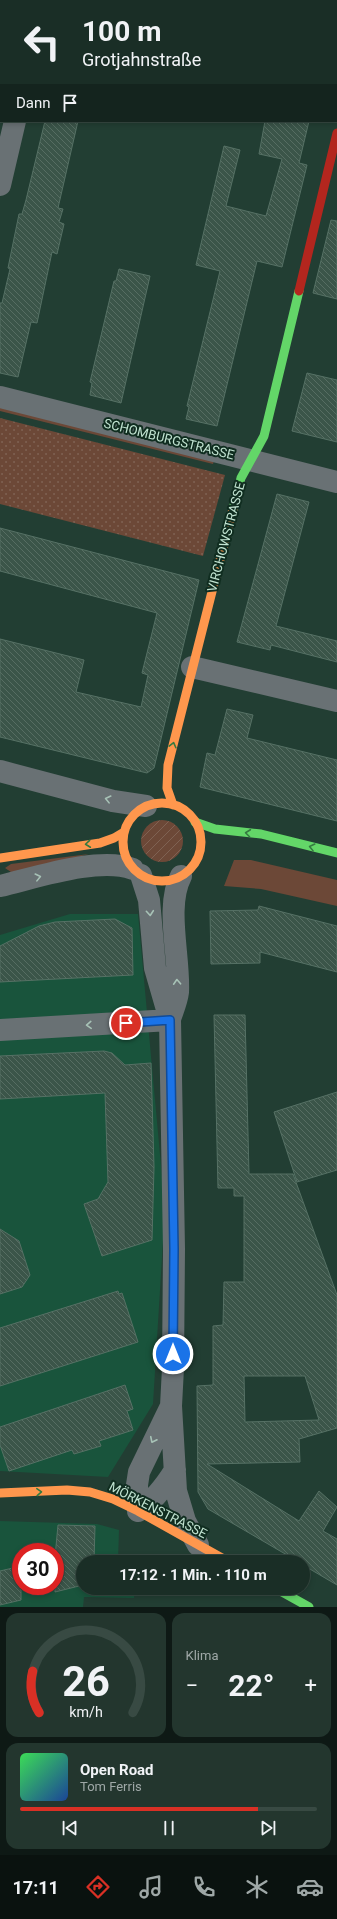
<!DOCTYPE html>
<html lang="de">
<head>
<meta charset="utf-8">
<style>
  body { margin:0; font-family:Roboto,sans-serif; background:#23362e; color:#f1f3f6; height:100vh; display:flex; flex-direction:column; font-size:15px; white-space:nowrap }
  * { box-sizing:border-box; margin:0 }
  p { font-size:13px; color:#9fa8a7 }
  .icon { flex:none; width:22px; height:22px; fill:none; stroke:currentColor; stroke-width:2; stroke-linecap:round; stroke-linejoin:round }
  .map { position:relative; height:1607px; overflow:hidden }
  .details { display:flex; flex-direction:column; gap:6px; padding:6px; background:#0e1915; flex:1 }
  .details>* { flex:none }
  .hud { position:absolute; left:0px; top:0px; width:337px; height:122px; box-shadow:0 2px 6px #0003,0 0 0 1px #384a43; background:#1a2e26; color:#f1f3f6; overflow:hidden }
  .speed { position:absolute; left:12px; top:1543px; display:flex; gap:8px; font-size:20px; font-weight:700; text-align:center }
  .speed>* { display:grid; place-content:center; width:52px; height:52px; border-radius:50%; background:#1a2e26; box-shadow:0 2px 6px #0003,0 0 0 1px #384a43; line-height:1 }
  .speed .limit { border:6px solid #d22; background:#fff; color:#111 }
  .pin { position:absolute; display:grid; place-items:center; width:34px; height:34px; color:#fff; margin:-17px; border:2px solid #fff; border-radius:50%; box-shadow:0 1px 4px #0007 }
  .me { position:absolute; width:44px; margin:-22px; rotate:0deg; stroke-linejoin:round; filter:drop-shadow(0 0 3px #0008) }
  .turn { display:flex; align-items:center; gap:14px; height:84px; padding:0 16px; font-size:18px }
  .turn .icon { width:52px; height:52px; stroke-width:2.5 }
  .turn b { display:block; font-size:28px; line-height:34px }
  .then { display:flex; align-items:center; height:38px; padding:0 16px; background:#0003; gap:8px; font-size:15px }
  .big { font-size:30px; font-weight:700; line-height:1.1 }
  .details .widget { flex:1; display:flex; flex-direction:column; justify-content:center; gap:6px; min-width:0; padding:0 14px; border-radius:12px; background:#23362e }
  .details .dial { align-items:center; gap:0 }
  .dial svg { height:104px; overflow:visible; fill:none; stroke:#384a43; stroke-width:7; stroke-linecap:round; text-anchor:middle }
  .dial text { fill:#f1f3f6; stroke:none }
  .song { display:flex; align-items:center; gap:12px }
  .cover { width:48px; height:48px; border-radius:6px; background:linear-gradient(135deg,hsl(130 70% 55%),hsl(220 70% 35%)) }
  .played { height:4px; border-radius:2px; background:linear-gradient(90deg,#d93025 80%,#384a43 80%) }
  .keys { display:flex; justify-content:space-around; direction:ltr }
  .heat { display:flex; justify-content:space-between; align-items:center; font-size:22px; direction:ltr }
  .details .tiles { flex:1; display:grid; gap:6px; grid-template-columns:1fr 1fr }
  .widget:last-child { grid-column:span 2 }
  .trip { position:absolute; left:76px; top:1555px; width:234px; height:40px; border-radius:20px; background:#1a2e26; box-shadow:0 2px 6px #0003,0 0 0 1px #384a43; font-weight:700; line-height:40px; text-align:center }
  .tabs { display:flex; height:64px; justify-content:space-around; align-items:center; background:#0a120f; color:#9fa8a7 }
  .tabs .icon { width:28px; height:28px }
  .tabs .selected { color:#d93025 }
  .tabs b { font-size:18px; color:#f1f3f6 }
  .map>svg:first-child { display:block }
</style>
</head>
<body>
<div class="map">
<svg width="337" height="1607" viewBox="0 0 337 1607">
  <defs>
    <pattern id="park-dots" width="8" height="8" patternUnits="userSpaceOnUse"><rect width="8" height="8" fill="#6c4837"/><path d="M2 2h.1M6 6h.1" fill="none" stroke="#7f6253" stroke-width="1.8" stroke-linecap="round"/></pattern>
    <pattern id="garden-furrows" width="10" height="10" patternUnits="userSpaceOnUse"><rect width="10" height="10" fill="#6c4837"/><path d="M-1 1l2-2M0 10L10 0M9 11l2-2" fill="none" stroke="#7f6253"/></pattern>
    <pattern id="building-back-hatch" width="6" height="6" patternUnits="userSpaceOnUse"><rect width="6" height="6" fill="#3b5549"/><path d="M-1 5l2 2M0 0l6 6M5-1l2 2" fill="none" stroke="#566d62"/></pattern>
  </defs>
  <rect width="100%" height="100%" fill="#223e33"/>
  <path fill="#19543c" fill-rule="evenodd" d="M70 914H138L165 1209 153 1404 108 1477 0 1471V935Z
    M0 1521 97 1524 119 1530 118 1562H83V1588H135L134 1598 84 1597 83 1607H0ZM21 1552H55V1586H21Z"/>
  <path fill="#6c4837" d="M0 400 216 453 213 464 0 411Z
    M89 854 14 874 5 868 11 864Z
    M234 860H251L337 880V906L261 889 224 886Z"/>
  <path fill="url(#park-dots)" d="M0 418 225 475 203 556 0 504Z"/>
  <path fill="url(#garden-furrows)" d="M141 841a21 21 0 1 1 42 0a21 21 0 1 1-42 0Z"/>
  <path fill="url(#building-back-hatch)" stroke="#567165" fill-rule="evenodd" d="M45 121H78L58 208 63 209 59 222 64 224 57 254 52 252 37 323 31 322 18 377 0 373V303H2L10 269 8 268 19 214H22L26 200Z
    M265 121H309L299 163 307 165 282 267 257 261 217 426 186 419 189 407 187 406 220 271 196 265 224 146 240 150 226 206 266 216 282 159 259 154Z
    M331 220 337 221V299L313 293Z
    M119 269 150 276 121 403 90 395 92 383 90 382 114 281H116Z
    M307 373 337 380V442L292 431Z
    M277 494 309 502 276 626 337 641V662L271 645 270 650 237 642Z
    M0 528 199 580 154 768 147 773 0 737V639L84 660 76 692 141 707 148 675 142 673 157 613 0 571Z
    M227 709 253 715 247 738 337 760V821L200 787 207 753 215 755Z
    M259 906 337 926V972L260 952V963L211 964 210 911 258 910Z
    M115 919 132 928 133 975 0 982V946L39 926 55 922Z
    M214 1015H245L249 1174H293L337 1295V1428L299 1439 300 1462 207 1464 299 1521 319 1491 337 1507 323 1531 337 1539V1585L303 1565V1562H299L208 1509 198 1492 197 1386 213 1385V1326L223 1325 224 1282H244V1196H234V1188H218ZM244 1376H305L319 1420 245 1422Z
    M104 1051 112 1053 125 1065 151 1063 154 1167 152 1240 102 1256 84 1204 98 1199 108 1182 105 1093 0 1099V1056Z
    M337 1092V1170L297 1182 274 1112Z
    M0 1229 19 1241 30 1275 22 1287 0 1294Z
    M118 1291 119 1294 122 1293 138 1342 0 1386V1328Z
    M125 1385 133 1409 127 1411 133 1430 99 1441 101 1446 74 1454 72 1450 9 1471 0 1445V1427Z
    M58 1525 95 1526 94 1562H83V1585L55 1592V1557Z
    M21 1566V1600L0 1605V1571Z"/>
  <g fill="none" stroke-linecap="round" stroke-linejoin="round">
    <path stroke="#697174" stroke-width="22" d="M121 0 126 1
      M44 1V0
      M336 51H337
      M0 185 15 121
      M0 397 337 482
      M192 667 337 701
      M0 771 113 801 146 806
      M141 875 149 900 155 968 170 1020 174 1249 173 1368 171 1406 176 1491 185 1521 198 1545
      M0 886C35 878 99 856 133 869
      M170 1019C173 1010 177 1001 178 992 180 958 165 906 181 876
      M0 1030 170 1020
      M138 1511 137 1485 139 1472 171 1406
      M138 1511C154 1501 165 1486 175 1470"/>
    <path stroke="#63d668" stroke-width="9" d="M233 509 241 478 264 436 299 291
      M195 822 215 829 261 834 337 853
      M275 1588 309 1607"/>
    <path stroke="#ff974d" stroke-width="9" d="M123 842a39 39 0 1 1 78 0a39 39 0 1 1-78 0Z
      M173 805 167 788 168 765 233 509
      M0 858 100 843 114 838 124 832
      M0 1493 67 1490 90 1492 113 1499 138 1511 229 1562"/>
    <path stroke="#b3261e" stroke-width="9" d="M299 291 337 133"/>
  </g>
  <defs><path id="oneway-chevron" d="M-2-3.5L2.5 0L-2 3.5" fill="none" stroke-width="1.6" stroke-linecap="round" stroke-linejoin="round"/></defs>
  <g stroke="#357940">
    <use href="#oneway-chevron" transform="translate(173 745) rotate(-76)"/>
    <use href="#oneway-chevron" transform="translate(248 833) rotate(-173)"/>
    <use href="#oneway-chevron" transform="translate(88 844) rotate(174)"/>
    <use href="#oneway-chevron" transform="translate(312 847) rotate(-166)"/>
    <use href="#oneway-chevron" transform="translate(39 1492) rotate(-3)"/>
  </g>
  <g stroke="#a7c2b6">
    <use href="#oneway-chevron" transform="translate(108 799) rotate(-166)"/>
    <use href="#oneway-chevron" transform="translate(38 877) rotate(-14)"/>
    <use href="#oneway-chevron" transform="translate(150 913) rotate(85)"/>
    <use href="#oneway-chevron" transform="translate(177 982) rotate(-93)"/>
    <use href="#oneway-chevron" transform="translate(89 1025) rotate(177)"/>
    <use href="#oneway-chevron" transform="translate(153 1440) rotate(116)"/>
  </g>
  <g fill="none" stroke-linecap="round" stroke-linejoin="round">
    <g stroke="#114b97" stroke-width="10">
      <path id="route" d="M126 1023 170 1020 174 1249 173 1354"/>
    </g>
    <use href="#route" stroke="#1a73e8" stroke-width="7"/>
  </g>
  <g text-anchor="middle" dominant-baseline="central" stroke-width="4" stroke-linejoin="round" paint-order="stroke">
    <g font-size="13" fill="#c2e4d2" stroke="#102d20">
      <text transform="translate(169 439) rotate(14)">SCHOMBURGSTRASSE</text>
      <text transform="translate(226 537) rotate(-75)">VIRCHOWSTRASSE</text>
      <text transform="translate(158 1510) rotate(27)">MÖRKENSTRASSE</text>
    </g>
  </g>
</svg>
<div class="speed"><div class="limit">30</div></div>
<div class="pin" style="left:126px;top:1023px;background:#d93025"><svg class="icon" aria-label="arrive" viewBox="0 0 24 24"><path d="M6 21V4h12l-3 4 3 4H6"/></svg></div>
<svg class="me" style="left:173px;top:1354px" viewBox="-20 -20 40 40"><circle r="17" fill="#1a73e8" stroke="#fff" stroke-width="3"/><path d="M0-11L8 9 0 5-8 9z" fill="#fff"/></svg>
<div class="trip">17:12 · 1 Min. · 110 m</div>
<div class="hud">
<div class="turn"><svg class="icon" aria-label="left" viewBox="0 0 24 24"><path d="M17 20v-9H6M10 6l-5 5 5 5"/></svg><div><b>100 m</b>Grotjahnstraße</div></div>
<div class="then">Dann<svg class="icon" aria-label="arrive" viewBox="0 0 24 24"><path d="M6 21V4h12l-3 4 3 4H6"/></svg></div>
</div>
</div>
<section class="details">
<div class="tiles">
<div class="widget dial"><svg viewBox="0 0 100 80">
<path d="M14 69A42 42 0 1 1 86 69"/>
<path d="M14 69A42 42 0 0 1 9 37" stroke="#d93025"/>
<text x="50" y="56" font-size="32" font-weight="700">26</text>
<text x="50" y="72" font-size="11">km/h</text>
</svg></div>
<div class="widget"><p>Klima</p>
<div class="heat"><a>−</a><b class="big">22°</b><a>+</a></div>
</div>
<div class="widget">
<div class="song"><i class="cover"></i><div><b>Open Road</b><p>Tom Ferris</p></div></div>
<div class="played"></div>
<div class="keys"><svg class="icon" aria-label="previous" viewBox="0 0 24 24"><path d="M18 5L8 12l10 7zM5 5v14"/></svg><svg class="icon" aria-label="pause" viewBox="0 0 24 24"><path d="M8 5v14M16 5v14"/></svg><svg class="icon" aria-label="next" viewBox="0 0 24 24"><path d="M6 5l10 7-10 7zM19 5v14"/></svg></div>
</div>
</div>
</section>
<nav class="tabs">
<b>17:11</b>
<svg class="icon selected" aria-label="directions" viewBox="0 0 24 24"><path d="M12 3l9 9-9 9-9-9zM9 14v-3h6M13 9l2 2-2 2"/></svg>
<svg class="icon" aria-label="music" viewBox="0 0 24 24"><path d="M9 18V5l10-2v13"/><circle cx="6" cy="18" r="3"/><circle cx="16" cy="16" r="3"/></svg>
<svg class="icon" aria-label="phone" viewBox="0 0 24 24"><path d="M5 4h4l2 5-3 2q2 4 5 5l2-3 5 2v4C11 20 4 13 5 4z"/></svg>
<svg class="icon" aria-label="climate" viewBox="0 0 24 24"><path d="M12 3v18M4 7l16 10M4 17L20 7"/></svg>
<svg class="icon" aria-label="car" viewBox="0 0 24 24"><path d="M5 17H2v-5l4-1 3-4h7l3 4 3 1v5h-3M9 17h6M6 11h13"/><circle cx="7" cy="17" r="2"/><circle cx="17" cy="17" r="2"/></svg>
</nav>
</body>
</html>
